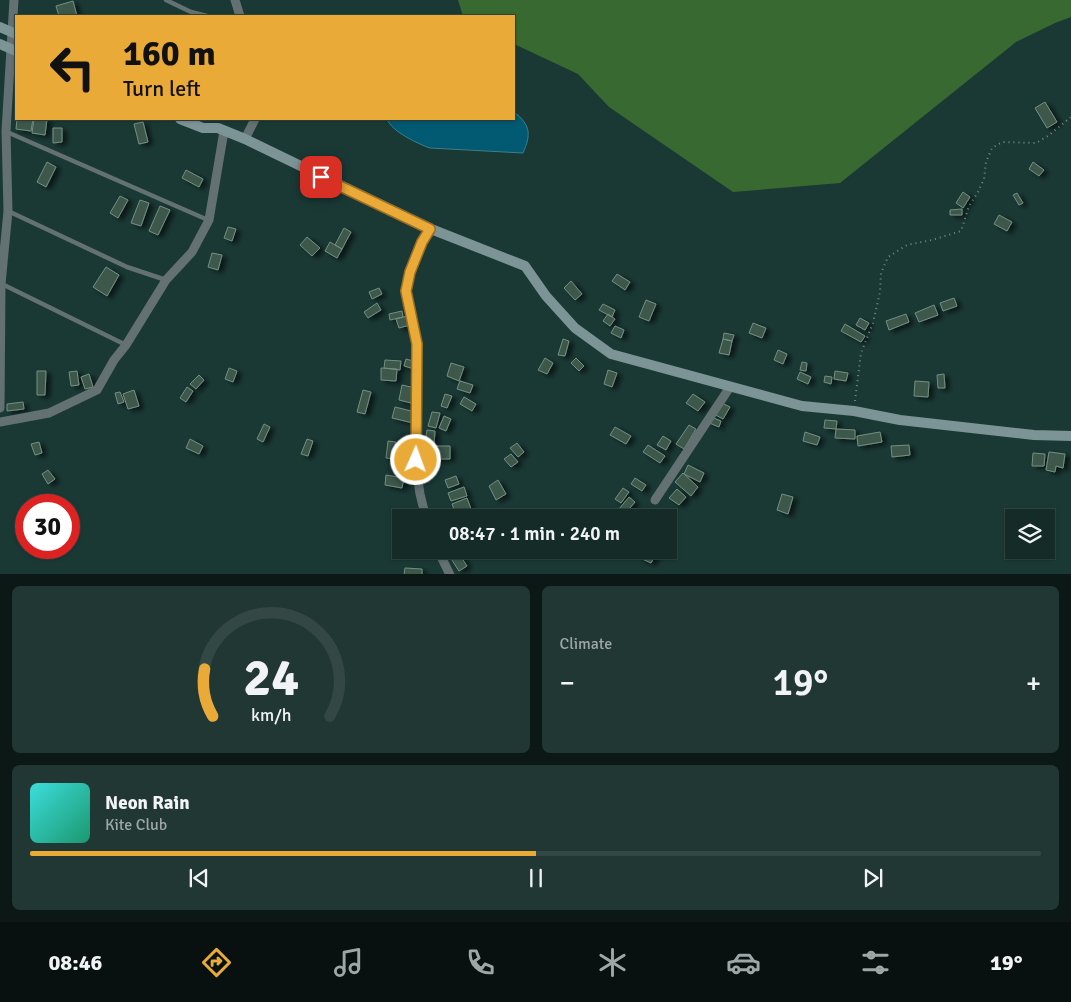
<!DOCTYPE html>
<html lang="en">
<head>
<meta charset="utf-8">
<style>
  body { margin:0; font-family:Signika,sans-serif; background:#213734; color:#f1f3f6; height:100vh; display:flex; flex-direction:column; font-size:19px; white-space:nowrap }
  * { box-sizing:border-box; margin:0 }
  p { font-size:16px; color:#9da7a8 }
  .icon { flex:none; width:28px; height:28px; fill:none; stroke:currentColor; stroke-width:2; stroke-linecap:round; stroke-linejoin:round }
  .map { position:relative; height:574px; overflow:hidden }
  .drawer { display:flex; flex-direction:column; gap:12px; padding:12px; background:#0b1816; flex:1 }
  .drawer>* { flex:none }
  .banner { position:absolute; left:15px; top:15px; width:500px; height:105px; border-radius:0px; box-shadow:0 1px 4px #0004,0 0 0 1px #334745; background:#eaaa38; color:#111; overflow:hidden }
  .controls { position:absolute; left:1005px; top:509px; display:grid; gap:10px }
  .controls a { display:grid; place-items:center; width:50px; height:50px; border-radius:0px; background:#142b28; box-shadow:0 1px 4px #0004,0 0 0 1px #334745; font-size:25px }
  .speed { position:absolute; left:15px; top:494px; display:flex; gap:10px; font-size:25px; font-weight:700; text-align:center }
  .speed>* { display:grid; place-content:center; width:65px; height:65px; border-radius:50%; background:#142b28; box-shadow:0 1px 4px #0004,0 0 0 1px #334745; line-height:1 }
  .speed .limit { border:8px solid #d22; background:#fff; color:#111 }
  .pin { position:absolute; display:grid; place-items:center; width:42px; height:42px; color:#fff; margin:-21px; border-radius:10px; box-shadow:0 2px 8px #0006 }
  .me { position:absolute; width:55px; margin:-28px; rotate:2deg; stroke-linejoin:round; filter:drop-shadow(0 0 4px #0008) }
  .turn { display:flex; align-items:center; gap:18px; height:105px; padding:0 25px; font-size:22px }
  .turn .icon { width:65px; height:65px; stroke-width:2.5 }
  .turn b { display:block; font-size:35px; line-height:42px }
  .big { font-size:38px; font-weight:600; line-height:1.1 }
  .drawer .card { flex:1; display:flex; flex-direction:column; justify-content:center; gap:8px; min-width:0; padding:0 18px; border-radius:8px; background:#213734 }
  .drawer .dial { align-items:center; gap:0 }
  .dial svg { height:130px; overflow:visible; fill:none; stroke:#334745; stroke-width:7; stroke-linecap:round; text-anchor:middle }
  .dial text { fill:#f1f3f6; stroke:none }
  .song { display:flex; align-items:center; gap:15px }
  .cover { width:60px; height:60px; border-radius:8px; background:linear-gradient(135deg,hsl(180 70% 55%),hsl(160 70% 35%)) }
  .played { height:5px; border-radius:2px; background:linear-gradient(90deg,#eaaa38 50%,#334745 50%) }
  .keys { display:flex; justify-content:space-around; direction:ltr }
  .heat { display:flex; justify-content:space-between; align-items:center; font-size:28px; direction:ltr }
  .drawer .tiles { flex:1; display:grid; gap:12px; grid-template-columns:1fr 1fr }
  .card:last-child { grid-column:span 2 }
  .trip { position:absolute; left:392px; top:509px; width:285px; height:50px; border-radius:0px; background:#142b28; box-shadow:0 1px 4px #0004,0 0 0 1px #334745; font-weight:600; line-height:50px; text-align:center }
  .dock { display:flex; height:80px; justify-content:space-around; align-items:center; background:#081110; color:#9da7a8 }
  .dock .icon { width:35px; height:35px }
  .dock .on { color:#eaaa38 }
  .dock b { font-size:22px; color:#f1f3f6 }
  .map>svg:first-child { display:block }
</style>
</head>
<body>
<div class="map">
<svg width="1071" height="575" viewBox="0 0 1071 575">
  <defs>
    <filter id="shadow"><feDropShadow dx="4.5" dy="2.5" stdDeviation="2.5" flood-color="#0009"/></filter>
  </defs>
  <rect width="100%" height="100%" fill="#1a3935"/>
  <path fill="#386931" d="M458 0H1071V17L1055 23 1016 42 840 183 733 192 609 107 578 74 514 44V16H463Z"/>
  <path fill="#025972" stroke="#3c7f8f" d="M514 112C531 125 531 135 523 153L430 148C418 144 391 131 387 119H514Z"/>
  <path fill="#3e584b" stroke="#738f81" filter="url(#shadow)" d="M73 1 77 16H59L56 6Z
    M1045 102 1057 122 1047 128 1035 108Z
    M17 119H33L31 131 16 129Z
    M34 119H47L45 135 32 133Z
    M143 122 148 142 139 144 134 124Z
    M53 128H62V142L53 143Z
    M47 162 56 167 46 187 37 182Z
    M1033 162 1044 170 1039 176 1029 169Z
    M186 170 203 179 199 187 182 178Z
    M963 192 970 197 963 208 956 203Z
    M1017 193 1023 203 1019 205 1013 195Z
    M120 196 128 200 118 218 110 213Z
    M140 200 149 203 141 226 131 223Z
    M160 206 170 210 158 235 149 231Z
    M962 209V215H950V210Z
    M999 215 1012 222 1007 231 994 224Z
    M228 227 236 229 232 241 224 238Z
    M344 228 351 232 342 249 335 245Z
    M307 237 320 248 312 256 300 245Z
    M330 242 342 249 337 258 325 251Z
    M212 253 222 255 218 270 208 267Z
    M106 267 119 275 107 296 93 287Z
    M617 274 630 282 625 290 612 281Z
    M571 281 582 294 575 300 564 288Z
    M379 288 382 294 372 299 369 292Z
    M954 298 957 306 943 311 940 303Z
    M646 300 656 304 649 321 639 317Z
    M377 303 381 310 368 318 364 312Z
    M603 304 615 310 612 317 599 310Z
    M934 305 938 315 919 322 915 313Z
    M402 311 403 317 390 320 389 314Z
    M608 314 615 319 610 326 603 321Z
    M906 314 909 322 889 330 886 321Z
    M407 316 410 325 399 328 396 319Z
    M860 318 869 323 865 330 856 325Z
    M753 323 766 328 762 338 749 333Z
    M845 324 865 336 861 342 841 331Z
    M615 326 624 330 621 338 611 333Z
    M724 333 734 335 732 341 723 339Z
    M563 339 569 341 565 356 558 355Z
    M723 339 732 341 729 355 719 353Z
    M778 350 787 354 783 364 774 360Z
    M545 358 553 363 547 374 538 370Z
    M576 358 584 366 579 371 571 363Z
    M406 359 413 361 411 368 404 366Z
    M385 360 401 361 400 370 384 368Z
    M802 362 807 363 806 371 800 370Z
    M451 363 464 367 459 381 447 376Z
    M229 368 237 371 233 382 225 379Z
    M381 368 397 369 396 381 381 380Z
    M608 370 617 373 612 387 604 384Z
    M37 371H46L45 395H37Z
    M77 371 79 385 71 386 69 372Z
    M835 371 848 373 846 381 834 379Z
    M800 372 811 377 808 384 797 379Z
    M89 374 93 387 85 389 81 377Z
    M944 374 945 388H938L937 375Z
    M199 375 204 380 196 389 190 384Z
    M825 376 832 377 831 384 824 382Z
    M460 381 473 385 470 393 457 389Z
    M915 381 929 382 928 397 914 396Z
    M402 385 415 388 411 403 399 400Z
    M187 387 193 391 186 402 180 398Z
    M134 390 139 406 128 409 123 394Z
    M363 390 371 392 365 414 357 412Z
    M120 392 124 402 118 404 115 393Z
    M445 394 452 396 447 408 441 406Z
    M693 394 705 402 698 411 686 403Z
    M464 397 476 404 472 411 460 404Z
    M23 402 24 409 7 411V404Z
    M720 402 730 407 723 419 714 414Z
    M395 407 415 412 413 423 392 418Z
    M432 412 440 413 436 428 428 426Z
    M444 416 451 419 446 431 439 428Z
    M709 416 721 421 719 427 707 422Z
    M825 420 837 421 836 429 824 428Z
    M264 424 270 427 263 442 257 439Z
    M689 425 696 429 684 449 676 444Z
    M615 427 631 436 626 444 610 435Z
    M836 429 855 430V439L835 438Z
    M427 430 435 431 434 444 425 443Z
    M805 432 820 437 817 445 803 441Z
    M880 432 882 442 858 446 857 436Z
    M663 436 671 441 666 450 657 445Z
    M190 439 203 446 199 454 186 448Z
    M307 439 313 441 308 456 301 454Z
    M388 441 396 442 393 459 386 458Z
    M39 442 42 453 35 455 31 444Z
    M517 443 524 452 518 457 510 448Z
    M648 445 665 456 660 463 643 452Z
    M909 445 910 455 892 457 891 446Z
    M434 446H450V459H434Z
    M1049 452 1065 454 1063 468 1056 466 1055 472 1046 470Z
    M1033 453 1045 454 1044 466H1032Z
    M511 454 518 462 511 467 504 459Z
    M688 465 704 473 700 482 684 474Z
    M48 470 55 479 48 484 42 474Z
    M683 473 698 487 691 496 675 482Z
    M386 475 404 478 402 488 385 485Z
    M456 476 459 484 448 488 445 480Z
    M635 478 646 485 642 491 631 484Z
    M498 480 506 494 496 500 489 486Z
    M464 487 467 496 451 501 448 493Z
    M623 488 629 492 621 503 615 499Z
    M677 489 686 497 679 505 669 498Z
    M782 494 793 497 788 514 777 510Z
    M629 497 635 502 625 514 619 509Z
    M467 498 471 509 456 514 452 504Z
    M642 550H647L656 554 651 563 638 557Z
    M458 552 467 566 459 571 450 557Z
    M405 568 422 569V575H404Z"/>
  <g fill="none" stroke-linecap="round" stroke-linejoin="round">
    <path stroke="#738c88" stroke-width="2" stroke-dasharray="1 4" stroke-linecap="butt" d="M855 401 861 353 873 323 880 292 881 273 888 257 907 245 932 240 961 231 969 206 978 192 984 179 986 162 992 148 1002 142 1036 143 1048 136 1071 117"/>
    <path stroke="#637173" stroke-width="4.5" d="M166 0 191 12 207 16
      M7 132 208 220
      M8 211 127 267 166 280
      M2 284 126 345"/>
    <path stroke="#637173" stroke-width="9" d="M235 0 240 16
      M245 139 255 119
      M0 408 1 284 8 211 6 131 14 0
      M0 422 49 413 97 390 114 360 126 345 166 280 192 252 209 220 224 131
      M655 500 730 387
      M426 518 420 494 415 460 417 344 406 291 410 272 421 242 431 229
      M438 550 450 575"/>
    <path stroke="#7d9497" stroke-width="10" d="M0 27 16 34
      M0 44 16 51
      M180 119 203 128H218L245 139 431 229 525 266 546 296 575 328 611 354 802 406 854 411 900 420 1034 435 1071 436"/>
  </g>
  <g fill="none" stroke-linecap="round" stroke-linejoin="round">
    <g stroke="#986e24" stroke-width="12">
      <path id="route" d="M321 177 430 229 422 242 410 272 406 291 417 344 416 460"/>
    </g>
    <use href="#route" stroke="#eaaa38" stroke-width="9"/>
  </g>
</svg>
<div class="controls">
<a><svg class="icon" aria-label="layers" viewBox="0 0 24 24"><path d="M12 4l9 5-9 5-9-5zM3 14l9 5 9-5"/></svg></a>
</div>
<div class="speed"><div class="limit">30</div></div>
<div class="pin" style="left:321px;top:177px;background:#d93025"><svg class="icon" aria-label="arrive" viewBox="0 0 24 24"><path d="M6 21V4h12l-3 4 3 4H6"/></svg></div>
<svg class="me" style="left:416px;top:460px" viewBox="-20 -20 40 40"><circle r="17" fill="#eaaa38" stroke="#fff" stroke-width="3"/><path d="M0-11L8 9 0 5-8 9z" fill="#fff"/></svg>
<div class="trip">08:47 · 1 min · 240 m</div>
<div class="banner">
<div class="turn"><svg class="icon" aria-label="left" viewBox="0 0 24 24"><path d="M17 20v-9H6M10 6l-5 5 5 5"/></svg><div><b>160 m</b>Turn left</div></div>
</div>
</div>
<section class="drawer">
<div class="tiles">
<div class="card dial"><svg viewBox="0 0 100 80">
<path d="M14 69A42 42 0 1 1 86 69"/>
<path d="M14 69A42 42 0 0 1 9 40" stroke="#eaaa38"/>
<text x="50" y="56" font-size="32" font-weight="700">24</text>
<text x="50" y="72" font-size="11">km/h</text>
</svg></div>
<div class="card"><p>Climate</p>
<div class="heat"><a>−</a><b class="big">19°</b><a>+</a></div>
</div>
<div class="card">
<div class="song"><i class="cover"></i><div><b>Neon Rain</b><p>Kite Club</p></div></div>
<div class="played"></div>
<div class="keys"><svg class="icon" aria-label="previous" viewBox="0 0 24 24"><path d="M18 5L8 12l10 7zM5 5v14"/></svg><svg class="icon" aria-label="pause" viewBox="0 0 24 24"><path d="M8 5v14M16 5v14"/></svg><svg class="icon" aria-label="next" viewBox="0 0 24 24"><path d="M6 5l10 7-10 7zM19 5v14"/></svg></div>
</div>
</div>
</section>
<nav class="dock">
<b>08:46</b>
<svg class="icon on" aria-label="directions" viewBox="0 0 24 24"><path d="M12 3l9 9-9 9-9-9zM9 14v-3h6M13 9l2 2-2 2"/></svg>
<svg class="icon" aria-label="music" viewBox="0 0 24 24"><path d="M9 18V5l10-2v13"/><circle cx="6" cy="18" r="3"/><circle cx="16" cy="16" r="3"/></svg>
<svg class="icon" aria-label="phone" viewBox="0 0 24 24"><path d="M5 4h4l2 5-3 2q2 4 5 5l2-3 5 2v4C11 20 4 13 5 4z"/></svg>
<svg class="icon" aria-label="climate" viewBox="0 0 24 24"><path d="M12 3v18M4 7l16 10M4 17L20 7"/></svg>
<svg class="icon" aria-label="car" viewBox="0 0 24 24"><path d="M5 17H2v-5l4-1 3-4h7l3 4 3 1v5h-3M9 17h6M6 11h13"/><circle cx="7" cy="17" r="2"/><circle cx="17" cy="17" r="2"/></svg>
<svg class="icon" aria-label="filters" viewBox="0 0 24 24"><path d="M4 7h16M4 17h16"/><circle cx="9" cy="7" r="2"/><circle cx="15" cy="17" r="2"/></svg>
<b>19°</b>
</nav>
</body>
</html>
